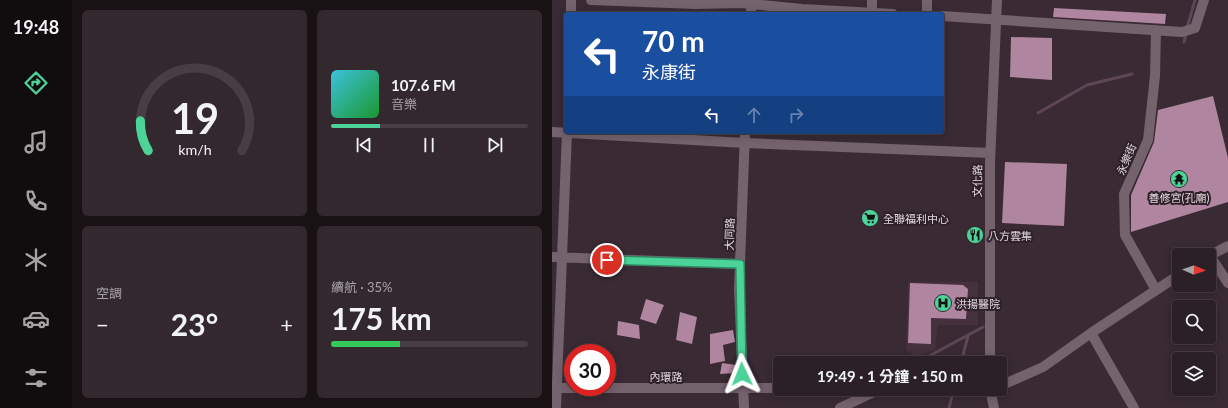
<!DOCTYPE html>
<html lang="zh-TW">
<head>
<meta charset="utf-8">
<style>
  body { margin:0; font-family:Lato,"Noto Sans TC",sans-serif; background:#33282e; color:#f1f3f6; height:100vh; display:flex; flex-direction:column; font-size:15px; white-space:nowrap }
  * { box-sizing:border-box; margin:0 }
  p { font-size:13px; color:#a6a3a7 }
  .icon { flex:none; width:22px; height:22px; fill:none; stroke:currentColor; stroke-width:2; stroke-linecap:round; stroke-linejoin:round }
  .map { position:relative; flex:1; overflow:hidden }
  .side { display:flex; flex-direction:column; gap:10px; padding:10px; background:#181215; width:480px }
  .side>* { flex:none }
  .hud { position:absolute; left:12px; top:12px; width:380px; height:122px; border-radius:4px; box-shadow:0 2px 10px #0003,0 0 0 1px #473e43; background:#1a4fa0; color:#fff; overflow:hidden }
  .needle { width:26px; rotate:92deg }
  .controls { position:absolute; left:620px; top:248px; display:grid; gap:8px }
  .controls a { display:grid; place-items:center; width:44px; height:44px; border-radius:4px; background:#2b2026; box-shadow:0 2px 10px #0003,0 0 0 1px #473e43; font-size:20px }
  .speed { position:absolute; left:12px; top:344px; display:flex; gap:8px; font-size:20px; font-weight:700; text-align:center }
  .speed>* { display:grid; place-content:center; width:52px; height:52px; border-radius:50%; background:#2b2026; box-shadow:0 2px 10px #0003,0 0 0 1px #473e43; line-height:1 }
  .speed .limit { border:6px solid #d22; background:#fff; color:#111 }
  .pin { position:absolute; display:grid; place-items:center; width:34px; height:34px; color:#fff; margin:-17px; border:2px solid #fff; border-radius:50%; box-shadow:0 1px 4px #0007 }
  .me { position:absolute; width:44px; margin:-22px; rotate:358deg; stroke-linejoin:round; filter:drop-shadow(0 0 3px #0008) }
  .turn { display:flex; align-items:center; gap:14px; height:84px; padding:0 12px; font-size:18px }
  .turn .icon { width:52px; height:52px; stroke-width:2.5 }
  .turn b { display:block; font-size:28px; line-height:34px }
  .lanes { display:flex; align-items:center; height:38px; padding:0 12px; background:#0003; justify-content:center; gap:20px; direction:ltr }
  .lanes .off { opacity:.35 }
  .big { font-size:30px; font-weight:700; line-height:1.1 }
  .side .card { flex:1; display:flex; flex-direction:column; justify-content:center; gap:6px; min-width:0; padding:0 14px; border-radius:6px; background:#33282e }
  .side .dial { align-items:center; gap:0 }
  .dial svg { height:104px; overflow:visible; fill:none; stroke:#473e43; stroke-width:7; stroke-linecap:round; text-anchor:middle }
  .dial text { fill:#f1f3f6; stroke:none }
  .song { display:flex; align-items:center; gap:12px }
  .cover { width:48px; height:48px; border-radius:6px; background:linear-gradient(135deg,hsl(190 70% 55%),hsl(130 70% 35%)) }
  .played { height:4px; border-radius:2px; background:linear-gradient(90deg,#4cd39a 25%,#473e43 25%) }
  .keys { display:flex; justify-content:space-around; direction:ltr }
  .heat { display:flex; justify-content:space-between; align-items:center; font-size:22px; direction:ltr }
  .charge { height:6px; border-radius:3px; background:linear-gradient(90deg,#34c759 35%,#473e43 0) }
  .side .tiles { flex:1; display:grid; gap:10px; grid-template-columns:repeat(2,1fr) }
  .trip { position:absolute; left:221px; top:356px; width:234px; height:40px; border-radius:4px; background:#2b2026; box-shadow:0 2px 10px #0003,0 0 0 1px #473e43; font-weight:700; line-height:40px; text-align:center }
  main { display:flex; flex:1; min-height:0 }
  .menu { display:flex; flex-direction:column; width:72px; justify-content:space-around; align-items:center; background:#110d0f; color:#a6a3a7 }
  .menu .icon { width:28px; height:28px }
  .menu .active { color:#4cd39a }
  .menu b { font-size:18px; color:#f1f3f6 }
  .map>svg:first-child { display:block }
</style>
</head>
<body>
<main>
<nav class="menu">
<b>19:48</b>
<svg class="icon active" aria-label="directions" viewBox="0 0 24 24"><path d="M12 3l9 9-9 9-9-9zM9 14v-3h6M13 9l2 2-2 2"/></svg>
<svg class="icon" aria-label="music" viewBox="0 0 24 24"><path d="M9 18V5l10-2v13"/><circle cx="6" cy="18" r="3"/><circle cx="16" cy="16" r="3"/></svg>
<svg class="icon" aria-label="phone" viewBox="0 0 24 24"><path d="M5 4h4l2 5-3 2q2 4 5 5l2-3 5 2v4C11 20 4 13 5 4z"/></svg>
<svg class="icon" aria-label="climate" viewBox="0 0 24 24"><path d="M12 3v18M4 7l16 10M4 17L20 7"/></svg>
<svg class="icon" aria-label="car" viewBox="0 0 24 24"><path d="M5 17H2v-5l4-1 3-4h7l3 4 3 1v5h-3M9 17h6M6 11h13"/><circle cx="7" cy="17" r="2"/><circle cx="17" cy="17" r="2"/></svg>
<svg class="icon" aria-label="filters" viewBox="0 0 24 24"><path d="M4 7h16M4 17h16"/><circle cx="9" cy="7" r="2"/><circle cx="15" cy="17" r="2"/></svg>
</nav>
<section class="side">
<div class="tiles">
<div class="card dial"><svg viewBox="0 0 100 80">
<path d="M14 69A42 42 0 1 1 86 69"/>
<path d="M14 69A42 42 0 0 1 8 46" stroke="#4cd39a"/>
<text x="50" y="56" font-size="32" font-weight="700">19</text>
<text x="50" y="72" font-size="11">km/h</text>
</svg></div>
<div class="card">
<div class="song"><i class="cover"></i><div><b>107.6 FM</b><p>音樂</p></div></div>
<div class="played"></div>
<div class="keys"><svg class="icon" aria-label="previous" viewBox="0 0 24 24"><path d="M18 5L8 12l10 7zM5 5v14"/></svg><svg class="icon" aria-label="pause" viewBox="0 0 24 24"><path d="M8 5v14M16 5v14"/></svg><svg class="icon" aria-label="next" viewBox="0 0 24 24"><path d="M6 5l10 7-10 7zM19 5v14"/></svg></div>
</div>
<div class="card"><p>空調</p>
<div class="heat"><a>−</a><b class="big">23°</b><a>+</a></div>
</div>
<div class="card"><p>續航 · 35%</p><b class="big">175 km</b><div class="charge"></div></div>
</div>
</section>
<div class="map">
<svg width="676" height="408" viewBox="0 0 676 408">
  <rect width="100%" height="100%" fill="#392a33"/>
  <path fill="#45303d" d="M356 282H426V325H386L383 350 365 357 354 350Z"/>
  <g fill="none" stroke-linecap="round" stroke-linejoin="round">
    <path stroke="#5f4657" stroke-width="3" d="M635 28 643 0
      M632 42 634 34
      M486 113 535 85 580 74
      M364 363 431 327
      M409 363 416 336
      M397 408 401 392"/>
  </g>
  <path fill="#af859f" d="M502 8 614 14 613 24 501 17Z
    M459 37 500 38V80L458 77Z
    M661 96 676 158V202L579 232V195L602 142 606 110Z
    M453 162 515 164 512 226 450 223Z
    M358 283 411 285 416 289 414 319 379 318V344L356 343Z
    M94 299 112 305 104 324 88 319Z
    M128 312 145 317 140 344 124 340Z
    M66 321 87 325 88 339 65 335Z
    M181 330 183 342 171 345 173 361 158 364V334Z
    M170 363 184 365V373L168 374Z"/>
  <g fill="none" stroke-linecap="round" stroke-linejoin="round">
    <path stroke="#74626d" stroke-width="10" d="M39 0 143 4 188 3 250 9 341 14
      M320 13V0
      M19 14V0
      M199 14V0
      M375 14V0
      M390 16 630 32 643 28 652 0
      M0 132 193 143 438 153
      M657 256 676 246
      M658 256 676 283
      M0 257 188 264
      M604 290 573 235 572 194 596 140 603 76 604 30
      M539 333 582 408
      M438 363V163L445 0
      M448 386 491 367 539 333 627 275
      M0 388H228
      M284 389 438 391 442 389
      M438 389 442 408
      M4 408 15 132
      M192 408 187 289 193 132
      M288 408 324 391"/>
  </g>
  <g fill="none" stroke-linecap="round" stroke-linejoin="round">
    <g stroke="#318964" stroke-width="10">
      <path id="route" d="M55 260 188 264 190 374"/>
    </g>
    <use href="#route" stroke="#4cd39a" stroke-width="7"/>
  </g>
  <defs>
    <g id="temple-disc" transform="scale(0.9)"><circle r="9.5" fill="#4cd39a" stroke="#2f2029"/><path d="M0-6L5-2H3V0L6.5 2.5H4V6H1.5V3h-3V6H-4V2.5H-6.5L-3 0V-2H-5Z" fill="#111"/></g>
    <g id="supermarket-disc" transform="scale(0.9)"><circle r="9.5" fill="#4cd39a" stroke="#2f2029"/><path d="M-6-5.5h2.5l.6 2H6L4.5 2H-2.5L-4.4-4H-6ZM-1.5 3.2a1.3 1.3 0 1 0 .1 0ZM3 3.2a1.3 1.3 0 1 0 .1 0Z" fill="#111"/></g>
    <g id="restaurant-disc" transform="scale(0.9)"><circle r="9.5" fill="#4cd39a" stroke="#2f2029"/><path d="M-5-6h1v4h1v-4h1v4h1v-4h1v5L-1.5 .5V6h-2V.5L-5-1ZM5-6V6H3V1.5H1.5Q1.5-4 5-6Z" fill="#111"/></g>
    <g id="hospital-disc" transform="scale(0.9)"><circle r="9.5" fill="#4cd39a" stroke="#2f2029"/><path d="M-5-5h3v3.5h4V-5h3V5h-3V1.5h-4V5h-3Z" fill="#111"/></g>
  </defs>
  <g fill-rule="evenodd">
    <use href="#temple-disc" x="627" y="179"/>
    <use href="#supermarket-disc" x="318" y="218"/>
    <use href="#restaurant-disc" x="423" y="235"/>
    <use href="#hospital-disc" x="391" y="303"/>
  </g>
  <g text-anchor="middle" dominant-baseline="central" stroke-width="4" stroke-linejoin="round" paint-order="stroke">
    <g font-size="11" fill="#e2d8de" stroke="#2f2029">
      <text transform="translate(574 159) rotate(-67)">永樂街</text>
      <text transform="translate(425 181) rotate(-89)">文化路</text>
      <text transform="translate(177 234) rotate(-88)">大同路</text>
      <text x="114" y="376">內環路</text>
    </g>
    <g font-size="11" fill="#e2d8de" stroke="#2f2029" text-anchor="start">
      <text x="627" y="197" text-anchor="middle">善修宮(孔廟)</text>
      <text x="331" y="218">全聯福利中心</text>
      <text x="436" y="235">八方雲集</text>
      <text x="404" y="303">洪揚醫院</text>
    </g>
  </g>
</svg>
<div class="controls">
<a><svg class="needle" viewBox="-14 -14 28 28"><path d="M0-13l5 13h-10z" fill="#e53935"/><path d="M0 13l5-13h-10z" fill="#a6a3a7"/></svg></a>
<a><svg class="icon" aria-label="search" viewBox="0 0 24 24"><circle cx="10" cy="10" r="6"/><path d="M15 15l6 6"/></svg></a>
<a><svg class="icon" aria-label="layers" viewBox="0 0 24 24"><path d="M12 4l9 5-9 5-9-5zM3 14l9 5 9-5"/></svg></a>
</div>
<div class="speed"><div class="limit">30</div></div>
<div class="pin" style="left:55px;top:260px;background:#d93025"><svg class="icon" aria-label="arrive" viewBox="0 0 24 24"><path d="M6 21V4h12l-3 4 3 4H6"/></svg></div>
<svg class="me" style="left:190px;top:374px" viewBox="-20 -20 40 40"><path d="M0-17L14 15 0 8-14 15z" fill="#4cd39a" stroke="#fff" stroke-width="4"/></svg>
<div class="trip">19:49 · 1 分鐘 · 150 m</div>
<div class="hud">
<div class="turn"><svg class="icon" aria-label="left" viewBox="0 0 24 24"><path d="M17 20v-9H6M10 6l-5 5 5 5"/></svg><div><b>70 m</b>永康街</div></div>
<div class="lanes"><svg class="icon" aria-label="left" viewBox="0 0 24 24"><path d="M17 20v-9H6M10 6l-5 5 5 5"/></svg><svg class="icon off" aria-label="ahead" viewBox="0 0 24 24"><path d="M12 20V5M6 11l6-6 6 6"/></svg><svg class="icon off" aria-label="right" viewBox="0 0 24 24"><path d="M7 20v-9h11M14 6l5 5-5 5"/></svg></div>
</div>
</div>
</main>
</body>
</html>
